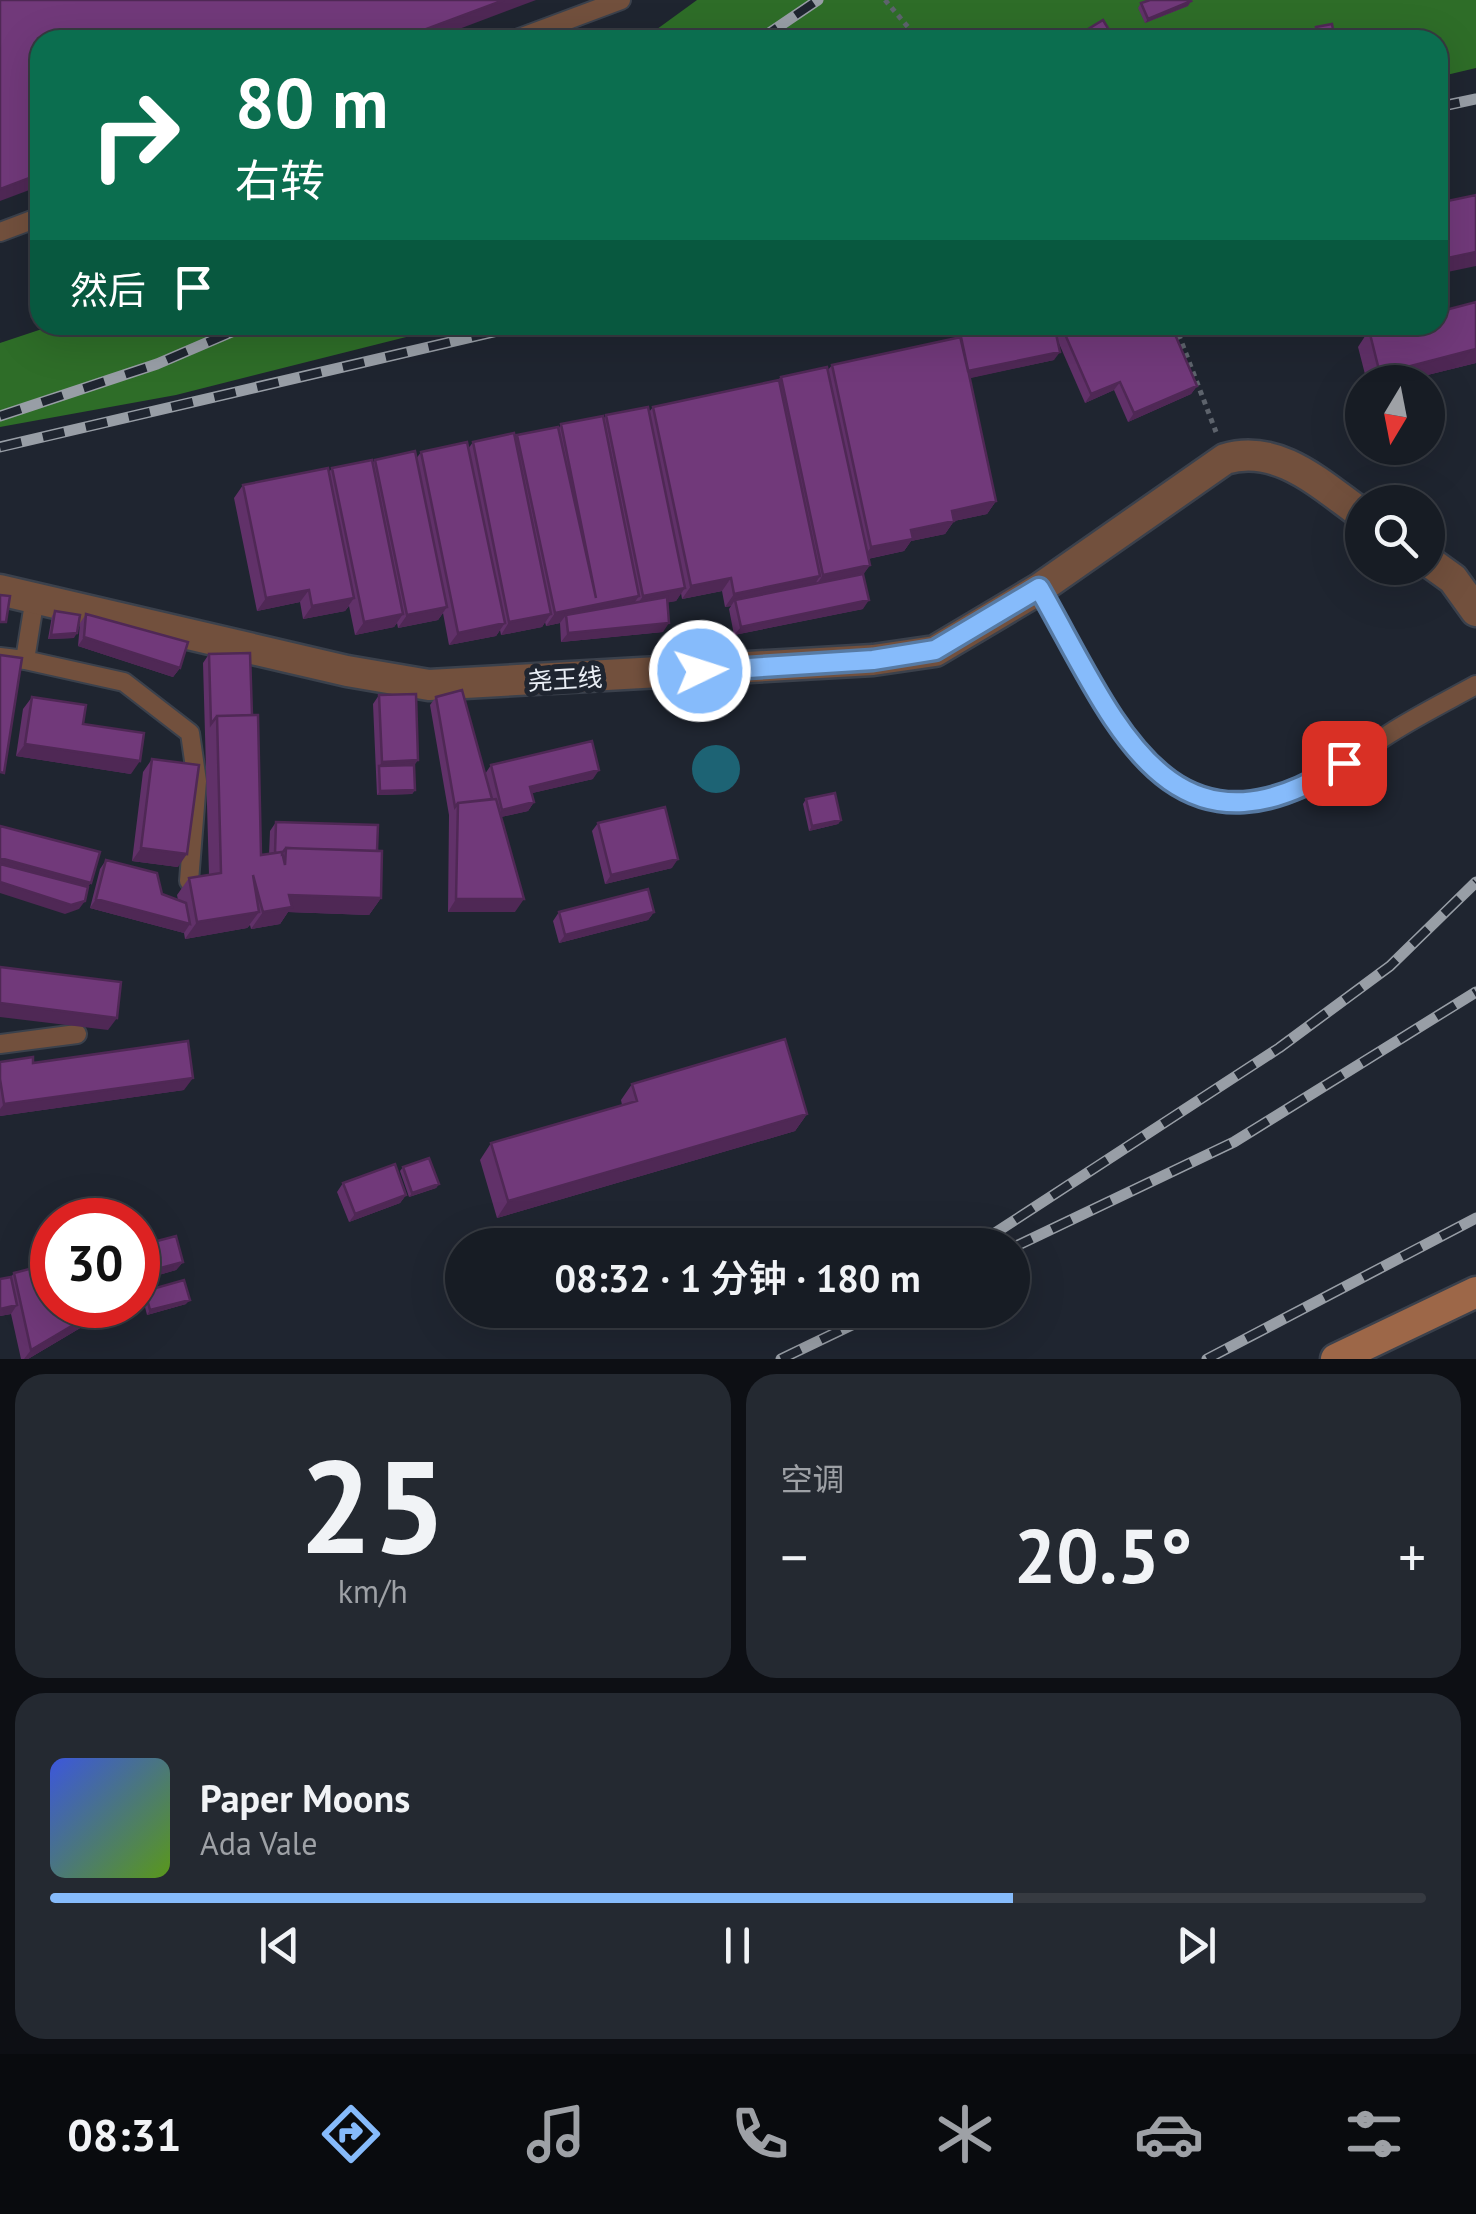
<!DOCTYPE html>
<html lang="zh">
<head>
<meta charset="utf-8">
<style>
  body { margin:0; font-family:"PT Sans","Noto Sans SC",sans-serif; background:#242931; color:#f1f3f6; height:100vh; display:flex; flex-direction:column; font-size:38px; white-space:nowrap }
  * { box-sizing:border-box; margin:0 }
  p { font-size:32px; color:#9ea1a6 }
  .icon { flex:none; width:55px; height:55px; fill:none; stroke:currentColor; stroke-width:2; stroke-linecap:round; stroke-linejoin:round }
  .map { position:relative; height:1359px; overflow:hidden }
  .panel { display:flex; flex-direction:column; gap:15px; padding:15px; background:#0d0f14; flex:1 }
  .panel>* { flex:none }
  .top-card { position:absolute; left:30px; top:30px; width:1418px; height:305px; border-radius:30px; box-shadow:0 10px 40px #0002,0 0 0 2px #363a41; background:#0b6e4f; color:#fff; overflow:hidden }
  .needle { width:65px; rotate:190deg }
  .tools { position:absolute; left:1345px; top:365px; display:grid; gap:20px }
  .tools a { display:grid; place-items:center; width:100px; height:100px; border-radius:50%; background:#171c24; box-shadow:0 10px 40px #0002,0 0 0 2px #363a41; font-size:50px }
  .speed { position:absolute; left:30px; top:1198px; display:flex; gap:20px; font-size:50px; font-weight:700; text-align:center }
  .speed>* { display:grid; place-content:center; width:130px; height:130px; border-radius:50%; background:#171c24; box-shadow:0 10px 40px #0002,0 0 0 2px #363a41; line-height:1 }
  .speed .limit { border:15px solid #d22; background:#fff; color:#111 }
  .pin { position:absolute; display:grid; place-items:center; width:85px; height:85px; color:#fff; margin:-42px; border-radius:20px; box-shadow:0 5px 15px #0006 }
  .me { position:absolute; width:110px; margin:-55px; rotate:86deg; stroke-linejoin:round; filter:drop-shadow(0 0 8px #0008) }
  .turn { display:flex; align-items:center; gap:35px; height:210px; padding:0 40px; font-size:45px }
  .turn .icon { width:130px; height:130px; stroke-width:2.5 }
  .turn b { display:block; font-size:70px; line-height:85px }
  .then { display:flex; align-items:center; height:95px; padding:0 40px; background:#0003; gap:20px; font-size:38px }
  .big { font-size:75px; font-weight:600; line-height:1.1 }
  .panel .card { flex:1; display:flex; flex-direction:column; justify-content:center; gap:15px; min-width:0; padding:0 35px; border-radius:30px; background:#242931 }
  .panel .dial { align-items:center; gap:0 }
  .dial b { font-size:130px; line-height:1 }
  .song { display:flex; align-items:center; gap:30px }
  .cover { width:120px; height:120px; border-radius:15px; background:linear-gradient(135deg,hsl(230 70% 55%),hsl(90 70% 35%)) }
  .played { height:10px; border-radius:5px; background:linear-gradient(90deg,#86bbfb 70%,#363a41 70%) }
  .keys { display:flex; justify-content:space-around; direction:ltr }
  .heat { display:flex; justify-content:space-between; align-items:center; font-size:55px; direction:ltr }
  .panel .tiles { flex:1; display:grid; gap:15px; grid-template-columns:1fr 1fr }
  .card:last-child { grid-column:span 2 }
  .trip { position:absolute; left:445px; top:1228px; width:585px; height:100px; border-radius:50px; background:#171c24; box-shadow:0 10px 40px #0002,0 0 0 2px #363a41; font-weight:600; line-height:100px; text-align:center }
  .tabs { display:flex; height:160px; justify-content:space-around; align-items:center; background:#090b0e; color:#9ea1a6 }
  .tabs .icon { width:70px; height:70px }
  .tabs .active { color:#86bbfb }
  .tabs b { font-size:45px; color:#f1f3f6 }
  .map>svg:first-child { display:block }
</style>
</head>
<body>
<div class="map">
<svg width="1476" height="1359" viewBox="0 0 1476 1359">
  <rect width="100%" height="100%" fill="#1f2530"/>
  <path fill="#2e6d28" d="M697 0H1476V68L1438 77V40H642Z
    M54 325H454L176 395 0 427V343Z"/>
  <path fill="#1d6374" d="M692 769a24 24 0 1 1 48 0a24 24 0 1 1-48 0Z"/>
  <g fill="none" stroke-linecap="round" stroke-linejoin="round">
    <g stroke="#3b414c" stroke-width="22">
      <path id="lane" d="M514 40 621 0
        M0 232 40 217
        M1039 589C1101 696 1156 856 1311 784 1338 772 1364 750 1389 734 1417 716 1447 701 1476 685
        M0 657 25 660 35 597
        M25 660 124 682 190 733 197 781 189 881
        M0 1044 77 1034"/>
    </g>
    <g stroke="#3b414c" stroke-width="35">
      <path id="street" d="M1428 561 1453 579 1476 611
        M0 590 347 671 429 685 873 660 935 651 1039 589 1225 459C1278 443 1321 485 1362 514"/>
    </g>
    <g stroke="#3b414c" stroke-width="35">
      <path id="secondary" d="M1336 1359 1476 1292"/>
    </g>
    <path stroke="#5d636c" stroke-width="5" stroke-dasharray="5 5" stroke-linecap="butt" d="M885 0 919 40
      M1175 325 1216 432"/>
    <use href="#lane" stroke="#72503d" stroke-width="18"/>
    <use href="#street" stroke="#72503d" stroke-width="30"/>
    <use href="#secondary" stroke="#9d6748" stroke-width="30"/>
    <g stroke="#989ea6" stroke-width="11">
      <path id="rail" d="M759 40 818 0
        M1438 107 1476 99
        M0 416 157 364 248 325
        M0 447 523 325
        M978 1244 1279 1048 1390 966 1476 882
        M1012 1248 1234 1142 1476 992
        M781 1359 883 1310
        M1207 1359 1476 1218"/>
    </g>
    <use href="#rail" stroke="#1f2530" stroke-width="8" stroke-dasharray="22" stroke-linecap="butt"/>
  </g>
  <path fill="#613169" d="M1191 1 1188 6 1145 23 1138 8 1141 3Z
    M1085 31 1115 40H1079Z
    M1476 302V363L1399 382H1367L1358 347 1369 330Z
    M1058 325H1096L1197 386 1191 394 1128 422 1114 390 1085 403 1057 339 1054 360 969 378 996 501 987 514 954 521 945 534 911 541 904 551 868 559 870 565 863 574V609L734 635 729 609 731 606 725 607 722 591 682 599 681 593 676 601 668 602 663 632 561 642 560 623 546 626 545 622 542 627 501 635 500 630 496 636 449 645 443 613 438 620 398 628 397 623 394 627 355 635 349 606 345 611 303 619 300 602 257 611 234 498 243 485 329 472 332 468 372 463 375 460 416 459 421 452 468 449 473 442 515 439 517 435 559 428 561 424 604 418 606 415 649 412 653 407 778 380 781 377 828 370 832 365 1055 329Z
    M55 611 74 638 48 639 52 616Z
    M86 614 180 668 173 677 78 646 80 623Z
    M209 654 252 715 261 855 269 854 270 831 276 822 377 851 381 898 369 915 288 912 280 924 251 929 250 925 247 928 185 939 184 933 90 908 100 869 106 860 162 894 178 900 177 895 189 878 209 875 203 663Z
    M379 695 414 766 415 790 412 794 377 795 373 704Z
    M32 697 83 724 131 774 16 756 23 709Z
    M436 697 485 774 491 765 593 779 532 793 534 802 528 811 501 817 515 912H448L449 815 430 705Z
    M152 759 178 867 132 861 143 772Z
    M806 799 841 820 838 824 809 831 803 804Z
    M598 823 672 868 605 884 592 831Z
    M559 912H654L648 920 559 943 553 921Z
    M0 1062 33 1063 184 1090 0 1116Z
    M632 1084 807 1114 795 1131 497 1218 480 1160 491 1143 622 1105 621 1100Z
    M403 1167 439 1184 436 1188 409 1197 400 1171Z
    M343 1183 406 1195 400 1203 349 1222 337 1192Z
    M138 1246 183 1262 176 1270 138 1281Z
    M14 1273 52 1305H119L28 1359H21L11 1314 0 1316V1279L11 1277Z
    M145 1291 186 1304 147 1315 142 1295Z"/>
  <path fill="#4f2855" d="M504 0H536L430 40H397Z
    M1191 1 1188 6 1145 23 1148 19Z
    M40 174V186L0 201V189Z
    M1476 252V266L1438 274V260Z
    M1476 349V363L1399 382H1374L1380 374Z
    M1060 352 1054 360 962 380 968 371Z
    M1120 382 1114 390 1085 403 1091 394Z
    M1197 386 1191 394 1128 422 1134 413Z
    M996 501 987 514 954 521 945 534 911 541 904 551 862 560 871 547 952 511Z
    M870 565 861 578 814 588 823 575Z
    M820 576 812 589 735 600 731 606 725 607 734 594Z
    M731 578 722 591 682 599 691 586Z
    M685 588 676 601 634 609 643 596Z
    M309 590 300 602 257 611 266 598Z
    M639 596 630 609 566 615 560 623 546 626 555 613Z
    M354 598 345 611 303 619 312 606Z
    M869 600 863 609 734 635 741 627Z
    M447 607 438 620 398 628 407 615Z
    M403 614 394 627 355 635 364 622Z
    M551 614 542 627 501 635 509 622Z
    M505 623 496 636 449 645 458 633Z
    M669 623 663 632 561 642 568 633Z
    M77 633 74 638 48 639 51 635Z
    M84 637 180 668 173 677 78 646Z
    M25 744 140 761 131 774 16 756Z
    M418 760 412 769 379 766 382 762Z
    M599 770 593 779 524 795 530 787Z
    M415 790 412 794 377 795 380 791Z
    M534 802 528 811 496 818 502 810Z
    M841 820 838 824 809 831 812 826Z
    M141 848 187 854 178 867 132 861Z
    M0 858 91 883 82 895 0 873Z
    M678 859 672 868 605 884 611 875Z
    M0 882 85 901 79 909 65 914 0 893Z
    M289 895 381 898 369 915 288 912 280 924 251 929 263 912Z
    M96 899 190 924 184 933 90 908Z
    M456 899H524L515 912H448Z
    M259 912 247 928 185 939 197 922Z
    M654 912 648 920 559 943 565 935Z
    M0 1003 117 1018 108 1030 0 1017Z
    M193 1078 184 1090 0 1116V1109L4 1104Z
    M807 1114 795 1131 497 1218 508 1201Z
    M439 1184 436 1188 409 1197 412 1193Z
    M406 1195 400 1203 349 1222 355 1214Z
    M183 1262 176 1270 138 1281 142 1273Z
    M190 1300 186 1304 147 1315 150 1310Z
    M17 1305 11 1314 0 1316V1309Z
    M107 1305H119L28 1359H24L31 1350Z"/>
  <path fill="#71397a" stroke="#4f2855" stroke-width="2.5" d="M0 0H504L397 40H40V174L0 189Z
    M1150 0H1190L1191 1 1148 19 1141 3Z
    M1103 20 1115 40H1090L1085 31Z
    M1332 24 1335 40H1323L1322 34 1318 35 1316 27Z
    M1213 33 1216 40H1192Z
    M1322 34 1323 40H1295Z
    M1476 195V252L1438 260V203Z
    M1476 302V349L1380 374 1369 330 1388 325H1438V312Z
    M1014 325H1054L1060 352 968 371 960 336Z
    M1061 325H1171L1197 386 1134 413 1120 382 1091 394Z
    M961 337 996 501 952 511 954 521 911 530 913 539 871 547 832 365Z
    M827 367 870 565 823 575 781 377Z
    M779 380 820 576 734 594 731 578 691 586 653 407Z
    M648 407 685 588 643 596 606 415Z
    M603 416 639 596 555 613 517 435 558 427 596 598 561 424Z
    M514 433 551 614 509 622 473 442Z
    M467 442 505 623 458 633 421 452Z
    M415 451 447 607 407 615 375 460Z
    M372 460 403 614 364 622 332 468Z
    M328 468 354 598 312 606 309 590 266 598 243 485Z
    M863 574 869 600 741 627 735 600Z
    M0 595 10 596 6 622H0Z
    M667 597 669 623 568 633 566 615Z
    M55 611 80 615 77 633 51 635Z
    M86 614 188 642 180 668 84 637Z
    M250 653 252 715 217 716 211 724 209 654Z
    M0 655 22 658 4 773 0 772Z
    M462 690 492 799 458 803 455 807 436 697Z
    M416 694 418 760 382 762 379 695Z
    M32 697 86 705 83 724 144 733 140 761 25 744Z
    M258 715 261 855 282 852 285 865 286 848 382 851 381 898 289 895 292 907 263 912 253 875 259 912 197 922 189 878 221 873 217 716Z
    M592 741 599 770 530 787 534 802 502 810 491 765Z
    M152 759 199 765 187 854 141 848Z
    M414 765 415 790 380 791 379 766Z
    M835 793 841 820 812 826 806 799Z
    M496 799 524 899H456L458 803Z
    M665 807 678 859 611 875 598 823Z
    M276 822 378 825 377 851 286 848 282 853V852L275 853Z
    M0 826 100 852 91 883 0 858Z
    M106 860 157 873 162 894 186 903 190 924 96 899Z
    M0 864 88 887 85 901 71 905 0 882Z
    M648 889 654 912 565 935 559 912Z
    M0 967 121 982 117 1018 0 1003Z
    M785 1039 807 1114 508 1201 491 1143 637 1101 632 1084Z
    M188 1041 193 1078 4 1104 0 1079V1062L33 1057V1063Z
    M429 1158 439 1184 412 1193 403 1167Z
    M395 1164 406 1195 355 1214 343 1183Z
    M176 1236 183 1262 142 1273 138 1257V1246Z
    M52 1263V1305H107L31 1350 14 1273Z
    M11 1277 17 1305 0 1309V1279Z
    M184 1280 190 1300 150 1310 145 1291Z"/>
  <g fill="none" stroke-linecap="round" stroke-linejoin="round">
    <g stroke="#577aa3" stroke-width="25">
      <path id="route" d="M700 671 873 660 935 650 1039 588C1113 717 1168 878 1344 763"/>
    </g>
    <use href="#route" stroke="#86bbfb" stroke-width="18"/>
  </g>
  <g text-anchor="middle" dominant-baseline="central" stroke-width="10" stroke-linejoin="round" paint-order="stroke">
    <g font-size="25" fill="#e9eef5" stroke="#1f2530">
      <text transform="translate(565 679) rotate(-3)">尧王线</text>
    </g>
  </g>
</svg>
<div class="tools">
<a><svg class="needle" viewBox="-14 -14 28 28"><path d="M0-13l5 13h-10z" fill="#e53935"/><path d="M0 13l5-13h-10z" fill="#9ea1a6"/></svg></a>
<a><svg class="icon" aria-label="search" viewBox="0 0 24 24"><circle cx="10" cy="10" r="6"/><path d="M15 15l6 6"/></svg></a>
</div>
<div class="speed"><div class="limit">30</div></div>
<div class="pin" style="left:1344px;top:763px;background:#d93025"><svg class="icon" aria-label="arrive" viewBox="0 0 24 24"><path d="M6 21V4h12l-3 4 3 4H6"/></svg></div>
<svg class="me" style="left:700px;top:671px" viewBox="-20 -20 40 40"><circle r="17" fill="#86bbfb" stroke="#fff" stroke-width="3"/><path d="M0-11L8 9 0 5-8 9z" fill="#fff"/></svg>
<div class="trip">08:32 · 1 分钟 · 180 m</div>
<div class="top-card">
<div class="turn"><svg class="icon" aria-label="right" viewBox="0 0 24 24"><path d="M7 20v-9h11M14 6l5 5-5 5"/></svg><div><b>80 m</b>右转</div></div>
<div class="then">然后<svg class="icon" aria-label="arrive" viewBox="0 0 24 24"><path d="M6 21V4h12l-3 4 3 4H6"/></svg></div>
</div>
</div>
<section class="panel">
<div class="tiles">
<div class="card dial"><b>25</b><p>km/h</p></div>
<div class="card"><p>空调</p>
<div class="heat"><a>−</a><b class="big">20.5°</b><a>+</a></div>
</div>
<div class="card">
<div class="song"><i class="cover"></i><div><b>Paper Moons</b><p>Ada Vale</p></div></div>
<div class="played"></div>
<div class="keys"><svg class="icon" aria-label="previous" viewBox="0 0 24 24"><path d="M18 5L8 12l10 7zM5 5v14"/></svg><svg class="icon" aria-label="pause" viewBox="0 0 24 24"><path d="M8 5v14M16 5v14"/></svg><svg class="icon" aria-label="next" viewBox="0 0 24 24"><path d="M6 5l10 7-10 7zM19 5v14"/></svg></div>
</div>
</div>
</section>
<nav class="tabs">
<b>08:31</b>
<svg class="icon active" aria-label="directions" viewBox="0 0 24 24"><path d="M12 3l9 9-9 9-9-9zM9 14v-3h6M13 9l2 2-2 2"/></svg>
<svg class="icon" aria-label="music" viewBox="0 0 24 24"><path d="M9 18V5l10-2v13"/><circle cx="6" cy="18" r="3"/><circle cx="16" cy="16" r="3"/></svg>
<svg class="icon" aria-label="phone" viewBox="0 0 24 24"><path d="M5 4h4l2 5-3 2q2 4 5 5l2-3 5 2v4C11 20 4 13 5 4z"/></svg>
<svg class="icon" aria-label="climate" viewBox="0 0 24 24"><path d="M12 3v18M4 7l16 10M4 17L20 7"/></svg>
<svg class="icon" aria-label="car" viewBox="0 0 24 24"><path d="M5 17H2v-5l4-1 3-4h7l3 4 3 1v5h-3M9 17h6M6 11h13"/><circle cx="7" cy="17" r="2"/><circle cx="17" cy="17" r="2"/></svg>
<svg class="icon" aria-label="filters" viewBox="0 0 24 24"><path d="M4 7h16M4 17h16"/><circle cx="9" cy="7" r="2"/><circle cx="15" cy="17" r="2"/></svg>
</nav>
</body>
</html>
